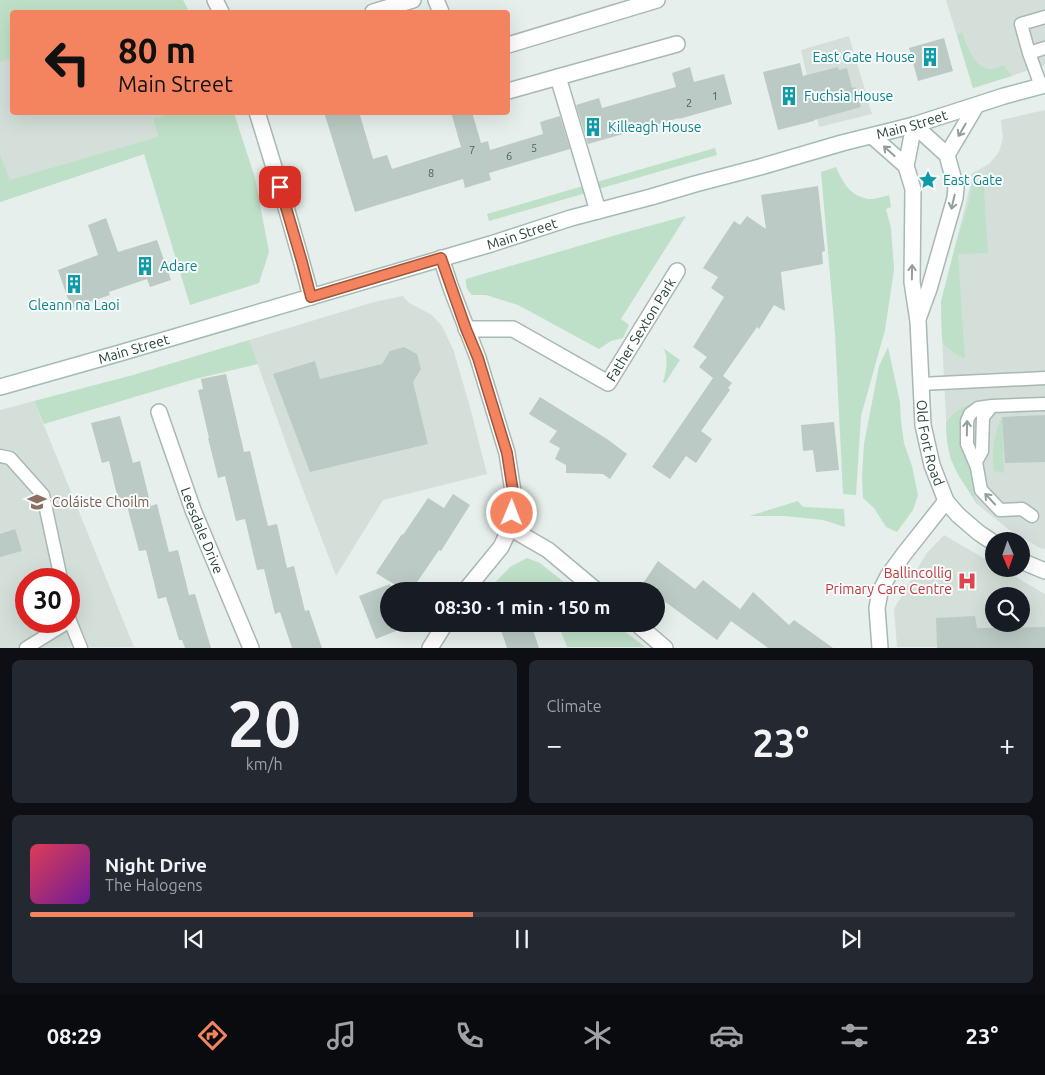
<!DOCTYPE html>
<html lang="en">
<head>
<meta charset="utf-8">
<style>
  body { margin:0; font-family:Ubuntu,sans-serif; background:#242831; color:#f1f3f6; height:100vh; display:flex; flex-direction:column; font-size:19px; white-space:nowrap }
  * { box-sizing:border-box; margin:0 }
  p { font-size:16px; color:#9ea1a6 }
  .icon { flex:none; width:28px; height:28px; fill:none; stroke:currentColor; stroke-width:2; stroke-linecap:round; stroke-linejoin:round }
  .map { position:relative; height:648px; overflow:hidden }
  .panel { display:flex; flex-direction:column; gap:12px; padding:12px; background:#0d0f14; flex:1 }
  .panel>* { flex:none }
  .banner { position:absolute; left:10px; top:10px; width:500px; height:105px; border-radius:5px; box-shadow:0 5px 20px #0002; background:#f4845f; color:#111; overflow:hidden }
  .needle { width:32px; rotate:178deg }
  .fabs { position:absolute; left:985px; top:532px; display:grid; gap:10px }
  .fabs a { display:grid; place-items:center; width:45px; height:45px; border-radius:50%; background:#171b24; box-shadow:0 5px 20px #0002; font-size:25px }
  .speed { position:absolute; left:15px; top:568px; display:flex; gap:10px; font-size:25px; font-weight:700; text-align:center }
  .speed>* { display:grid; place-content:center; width:65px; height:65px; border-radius:50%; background:#171b24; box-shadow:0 5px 20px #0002; line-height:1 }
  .speed .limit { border:8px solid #d22; background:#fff; color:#111 }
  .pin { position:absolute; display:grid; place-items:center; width:42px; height:42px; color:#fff; margin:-21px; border-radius:10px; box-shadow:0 2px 8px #0006 }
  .me { position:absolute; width:55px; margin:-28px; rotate:1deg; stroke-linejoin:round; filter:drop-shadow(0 0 4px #0008) }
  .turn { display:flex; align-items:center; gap:18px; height:105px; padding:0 25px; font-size:22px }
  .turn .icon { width:65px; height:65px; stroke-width:2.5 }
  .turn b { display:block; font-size:35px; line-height:42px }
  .big { font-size:38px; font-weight:600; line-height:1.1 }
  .panel .widget { flex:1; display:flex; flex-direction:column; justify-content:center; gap:8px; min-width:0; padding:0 18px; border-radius:8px; background:#242831 }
  .panel .dial { align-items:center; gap:0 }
  .dial b { font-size:65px; line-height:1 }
  .song { display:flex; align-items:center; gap:15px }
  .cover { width:60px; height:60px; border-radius:8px; background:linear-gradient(135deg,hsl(350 70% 55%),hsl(280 70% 35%)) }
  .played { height:5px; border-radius:2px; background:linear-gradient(90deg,#f4845f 45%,#363941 45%) }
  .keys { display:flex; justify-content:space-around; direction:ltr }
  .heat { display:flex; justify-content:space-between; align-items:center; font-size:28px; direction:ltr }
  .panel .tiles { flex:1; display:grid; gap:12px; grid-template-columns:1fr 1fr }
  .widget:last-child { grid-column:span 2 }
  .trip { position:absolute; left:380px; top:582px; width:285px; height:50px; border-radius:25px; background:#171b24; box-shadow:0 5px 20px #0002; font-weight:600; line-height:50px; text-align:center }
  .menu { display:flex; height:80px; justify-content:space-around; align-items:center; background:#090b0e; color:#9ea1a6 }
  .menu .icon { width:35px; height:35px }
  .menu .active { color:#f4845f }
  .menu b { font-size:22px; color:#f1f3f6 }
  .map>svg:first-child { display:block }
</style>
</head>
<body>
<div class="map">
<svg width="1045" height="648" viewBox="0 0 1045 648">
  <rect width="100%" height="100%" fill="#e6efeb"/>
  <path fill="#d4dfda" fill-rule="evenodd" d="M0 0H183L189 12H12V112L172 113 153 118 158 136 144 154 0 202Z
    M946 0H1045V65L973 88Z
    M849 36 872 114 819 127 801 50Z
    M1045 110V549L1040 548 1008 529 977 504 960 477 950 458 947 437 942 339 941 302 972 179 971 174 989 164 999 152 1003 138 1001 120Z
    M403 296 409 303 432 315 442 326 453 349 470 407 487 474 383 500 336 576 297 474 249 340 374 302Z
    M34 401 134 647 0 648V410ZM26 579H69V621H26Z
    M944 535 994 564V569H1002L1045 594V647H897L894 609 926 554ZM994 596H1021V624H994Z"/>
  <path fill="#bfe0c8" d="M0 0H183L189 12H12V58L0 62Z
    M962 32C967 45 974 69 991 69 995 69 1000 66 1003 65L1012 76 973 88 957 35Z
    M172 113H234L255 178 269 252 259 283 190 305 144 154 0 202V155L10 180 158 137 153 118Z
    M715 148 717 155 595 190 593 183Z
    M836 167C843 183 850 196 869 199 875 199 883 197 889 195L891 207 886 209 891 228 894 270 885 330 861 416 856 495 843 494 835 333 821 172Z
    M983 173 988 253 958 254 965 358 954 353 945 346 942 339 941 302 955 247 970 198 972 179Z
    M583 186 586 193 489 221 487 214Z
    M686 216 621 319 629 325 623 338 611 341 599 349 518 305 486 295H472C467 290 465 286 466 279L623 233Z
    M249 340 258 364 195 379 44 424 34 401 133 375Z
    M656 343 680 360 665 383 663 382C666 373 669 356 663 348 661 346 659 345 656 343Z
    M888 347 900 402 901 421 904 443 912 466 918 495 913 510 897 532 886 527 874 508 863 498 862 475 864 444 879 366Z
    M987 402 965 415 959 429 960 448 969 466 971 479 977 504C968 489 956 475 951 458 947 447 946 434 946 422 961 406 964 404 987 402Z
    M1002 417 1004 473 994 471C991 455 994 432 1002 417Z
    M798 501 801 505 804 507 844 509 845 527 823 520 785 516H749Z
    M527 558 540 563 575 591H487L510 567Z
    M558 624H615L645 647H567Z"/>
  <path fill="#bbcac4" d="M944 38 953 71 918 81 909 48Z
    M800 63 803 76 838 67 839 70 847 68 852 88 855 87 861 107 814 120V121L778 130 763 72Z
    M690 67 694 82 724 74 732 104 679 119V118L588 144 576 105 599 98 602 108 676 87 672 73Z
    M324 112H359L373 159 387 155 392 169 461 147 451 112H472L481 143 488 141 490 150 543 134 540 122 560 116 570 149 489 173 491 180 465 188 463 179 355 212Z
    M818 186 825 251 822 252 823 264 781 272 785 311 774 305 759 329 757 327 723 376 732 383 728 388 730 390 701 431 712 439 696 463 686 456 670 479 652 467 713 378 699 367 707 357 693 347 724 297 711 288 718 277 703 268 734 221 740 225 747 216 766 229 761 195Z
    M106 218 118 252 157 240 171 280 150 287 147 279 109 292 110 295 72 308 71 305H70L58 270 98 255 88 225Z
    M404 347 417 354 421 369 413 382 428 444 310 472 273 374 315 361 320 379 382 364 390 351Z
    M226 374 244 452 250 451 268 526 277 524 287 568 294 566 305 611 309 610 322 648H292L280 612 275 614 264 569 257 570 245 519 236 521 225 476 218 478 208 438H209L198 390 203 389 201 379Z
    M540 397 607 439 627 454 610 479 603 474 566 473V465L555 459 560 448 549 442 557 431 529 414Z
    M1045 415V462L1005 463 1002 417Z
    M120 416 133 463 140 461 151 506 157 504 169 552 178 550 189 595 195 594 211 648H185L182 640H179L166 597 158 599 146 550 139 551 127 506 120 508 109 461 102 463 91 423Z
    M834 422 839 470 816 472 813 450 803 451 801 425Z
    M453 494 470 505 441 551 439 550 411 591H405L376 573 402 534 403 535 428 498 444 508Z
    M15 529 22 551 0 557V534Z
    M658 561 695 589 703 580 740 609 732 620 753 592 789 625 794 620 833 648H768L731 621 717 640 656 595V591H651L642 585Z
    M390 584 392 591H389V624H405L406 627 376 639 359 596Z
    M975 616 977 628 1045 627V648H937L936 618Z
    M499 624H531L539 648H507Z"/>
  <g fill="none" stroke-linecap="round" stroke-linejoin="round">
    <g stroke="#a8b8b2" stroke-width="15">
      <path id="service" d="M1029 53 1045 48
        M1041 86 1029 53 1021 24 1045 17
        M920 384 1045 378
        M0 456 10 458 43 495 61 579
        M976 465 967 444V421L970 414 978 408 992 406
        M1032 516 1022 509 1000 510 981 490 976 462 982 451 983 417 992 406 1045 404
        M70 621 81 648
        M26 648 70 621 69 616"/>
    </g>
    <g stroke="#a8b8b2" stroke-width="18">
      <g id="minor">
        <path d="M436 0 441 12"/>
        <path d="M373 12 413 0"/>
        <path d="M508 45 657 0"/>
        <path d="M558 77 677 44"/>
        <path d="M508 91 558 77 598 211"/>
        <path d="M441 258 451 288 478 358 489 394 507 453 514 498 510 528 501 547 465 591"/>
        <path id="s1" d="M466 329H513L608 383 677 271"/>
        <path id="s2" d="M159 412 193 510 251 648"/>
        <path d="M510 528 548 550 597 591"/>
        <path d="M637 624 665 648"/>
        <path d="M430 648 445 624"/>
        <path d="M880 648 877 608 880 592 888 576 904 554 946 501"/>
      </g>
    </g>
    <g stroke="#a8b8b2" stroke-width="18">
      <g id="tertiary">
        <path d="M215 0 221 12"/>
        <path d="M257 112C276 173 295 235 311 297"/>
        <path id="s3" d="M914 125 906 166 913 189 912 282 918 321 923 425 932 465 946 501 958 515 979 533 994 543"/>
        <path d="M914 125 947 155 956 188 955 198 929 289 918 319"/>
        <path d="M872 136 906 166"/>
        <path d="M947 155 976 106"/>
        <path d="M1021 561 1045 571"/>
      </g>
    </g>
    <g stroke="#a4bbb3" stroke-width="18">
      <g id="secondary">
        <path id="s4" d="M0 387 120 353 491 244 571 218 651 197 695 184 760 167 842 143 914 125 1004 96 1045 85"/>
      </g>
    </g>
    <use href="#service" stroke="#fff" stroke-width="12"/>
    <use href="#minor" stroke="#fff" stroke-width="15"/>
    <use href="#tertiary" stroke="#fff" stroke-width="15"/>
    <use href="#secondary" stroke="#fff" stroke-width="15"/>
  </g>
  <defs><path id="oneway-shaft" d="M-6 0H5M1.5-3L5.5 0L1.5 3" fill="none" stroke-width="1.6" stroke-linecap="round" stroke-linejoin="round" transform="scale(1.25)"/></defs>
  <g stroke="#92a09c">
    <use href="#oneway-shaft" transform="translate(962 130) rotate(120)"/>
    <use href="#oneway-shaft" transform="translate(889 151) rotate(-138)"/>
    <use href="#oneway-shaft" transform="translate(953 202) rotate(103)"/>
    <use href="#oneway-shaft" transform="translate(912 272) rotate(-89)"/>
    <use href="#oneway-shaft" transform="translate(967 428) rotate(-89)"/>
    <use href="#oneway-shaft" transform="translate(990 499) rotate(-133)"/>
  </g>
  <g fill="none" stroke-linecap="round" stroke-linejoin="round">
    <g stroke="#9f563e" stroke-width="12">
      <path id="route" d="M280 187 302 262 311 297 441 258 466 329 478 358 507 453 514 498 512 513"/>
    </g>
    <use href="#route" stroke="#f4845f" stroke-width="9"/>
  </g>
  <defs>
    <g id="building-bare" transform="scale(1.5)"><path d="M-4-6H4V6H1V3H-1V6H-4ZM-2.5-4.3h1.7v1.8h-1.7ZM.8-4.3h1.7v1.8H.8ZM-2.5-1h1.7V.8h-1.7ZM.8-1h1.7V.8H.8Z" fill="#0f9aa8" stroke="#f7fbf9" stroke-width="2.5" paint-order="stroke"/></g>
    <g id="sight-bare" transform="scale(1.5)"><path d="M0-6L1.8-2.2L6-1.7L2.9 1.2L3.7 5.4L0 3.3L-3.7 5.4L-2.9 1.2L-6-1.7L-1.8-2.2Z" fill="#0f9aa8" stroke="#f7fbf9" stroke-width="2.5" paint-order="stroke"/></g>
    <g id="school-bare" transform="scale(1.5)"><path d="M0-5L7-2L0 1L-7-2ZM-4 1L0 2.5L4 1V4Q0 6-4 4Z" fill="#8d6e63" stroke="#f7fbf9" stroke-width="2.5" paint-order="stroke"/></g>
    <g id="hospital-bare" transform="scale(1.5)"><path d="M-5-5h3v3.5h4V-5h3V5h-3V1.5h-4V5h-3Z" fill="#e0444e" stroke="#f7fbf9" stroke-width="2.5" paint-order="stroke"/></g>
  </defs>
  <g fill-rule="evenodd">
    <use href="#building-bare" x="930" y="57"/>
    <use href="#building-bare" x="789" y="96"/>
    <use href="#building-bare" x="593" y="127"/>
    <use href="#sight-bare" x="928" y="180"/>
    <use href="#building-bare" x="145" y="266"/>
    <use href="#building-bare" x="74" y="284"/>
    <use href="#school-bare" x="37" y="502"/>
    <use href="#hospital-bare" x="967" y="581"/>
  </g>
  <g text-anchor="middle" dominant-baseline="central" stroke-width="4" stroke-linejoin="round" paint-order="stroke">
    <g font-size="11" fill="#4a645c">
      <text x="715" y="96">1</text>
      <text x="689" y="103">2</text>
      <text x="534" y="148">5</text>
      <text x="472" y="150">7</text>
      <text x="509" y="156">6</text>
      <text x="431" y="173">8</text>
    </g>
    <g font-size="14" fill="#0d838f" stroke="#f7fbf9" text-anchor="start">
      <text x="915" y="57" text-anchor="end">East Gate House</text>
      <text x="804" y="96">Fuchsia House</text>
      <text x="608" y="127">Killeagh House</text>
      <text x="943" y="180">East Gate</text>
      <text x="160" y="266">Adare</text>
      <text x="74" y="305" text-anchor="middle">Gleann na Laoi</text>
    </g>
    <g font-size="14" fill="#24423a" stroke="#f7fbf9">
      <text stroke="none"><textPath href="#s4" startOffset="949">Main Street</textPath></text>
      <text stroke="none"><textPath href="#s4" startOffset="544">Main Street</textPath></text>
      <text stroke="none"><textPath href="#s1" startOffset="219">Father Sexton Park</textPath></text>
      <text stroke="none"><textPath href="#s4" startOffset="139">Main Street</textPath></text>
      <text stroke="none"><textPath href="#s3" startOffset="321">Old Fort Road</textPath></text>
      <text stroke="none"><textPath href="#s2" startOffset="126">Leesdale Drive</textPath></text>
    </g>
    <g font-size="14" fill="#785e54" stroke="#f7fbf9" text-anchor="start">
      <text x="52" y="502">Coláiste Choilm</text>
    </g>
    <g font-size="14" fill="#be3a42" stroke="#f7fbf9" text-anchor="end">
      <text x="952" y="573">Ballincollig<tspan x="952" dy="16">Primary Care Centre</tspan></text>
    </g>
  </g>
</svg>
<div class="fabs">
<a><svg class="needle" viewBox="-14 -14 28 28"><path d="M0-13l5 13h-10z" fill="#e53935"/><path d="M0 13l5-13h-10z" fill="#9ea1a6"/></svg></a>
<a><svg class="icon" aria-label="search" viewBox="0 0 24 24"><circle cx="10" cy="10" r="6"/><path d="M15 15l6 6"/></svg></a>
</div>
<div class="speed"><div class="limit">30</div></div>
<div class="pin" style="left:280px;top:187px;background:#d93025"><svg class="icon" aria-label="arrive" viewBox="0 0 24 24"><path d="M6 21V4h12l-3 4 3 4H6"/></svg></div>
<svg class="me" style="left:512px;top:513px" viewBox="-20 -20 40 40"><circle r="17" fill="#f4845f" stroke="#fff" stroke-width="3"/><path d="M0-11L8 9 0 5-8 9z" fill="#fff"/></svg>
<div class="trip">08:30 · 1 min · 150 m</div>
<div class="banner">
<div class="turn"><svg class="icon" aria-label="left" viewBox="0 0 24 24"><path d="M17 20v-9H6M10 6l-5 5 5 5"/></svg><div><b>80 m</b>Main Street</div></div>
</div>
</div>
<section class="panel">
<div class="tiles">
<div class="widget dial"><b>20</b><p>km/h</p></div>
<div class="widget"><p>Climate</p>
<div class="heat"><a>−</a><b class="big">23°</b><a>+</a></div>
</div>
<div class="widget">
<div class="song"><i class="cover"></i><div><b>Night Drive</b><p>The Halogens</p></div></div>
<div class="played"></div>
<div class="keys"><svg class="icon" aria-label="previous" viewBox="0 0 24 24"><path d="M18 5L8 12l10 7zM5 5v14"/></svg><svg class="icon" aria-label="pause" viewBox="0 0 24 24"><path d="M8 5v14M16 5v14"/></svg><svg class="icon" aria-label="next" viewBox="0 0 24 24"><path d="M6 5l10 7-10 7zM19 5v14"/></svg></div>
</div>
</div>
</section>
<nav class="menu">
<b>08:29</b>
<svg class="icon active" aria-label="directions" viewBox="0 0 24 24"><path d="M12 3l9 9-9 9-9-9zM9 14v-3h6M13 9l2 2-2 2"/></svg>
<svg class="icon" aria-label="music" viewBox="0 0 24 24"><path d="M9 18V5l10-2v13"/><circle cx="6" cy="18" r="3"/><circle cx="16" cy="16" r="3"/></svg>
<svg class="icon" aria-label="phone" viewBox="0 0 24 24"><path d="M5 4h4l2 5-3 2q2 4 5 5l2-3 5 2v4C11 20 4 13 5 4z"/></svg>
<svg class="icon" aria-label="climate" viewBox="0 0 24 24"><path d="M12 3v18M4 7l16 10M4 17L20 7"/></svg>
<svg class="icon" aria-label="car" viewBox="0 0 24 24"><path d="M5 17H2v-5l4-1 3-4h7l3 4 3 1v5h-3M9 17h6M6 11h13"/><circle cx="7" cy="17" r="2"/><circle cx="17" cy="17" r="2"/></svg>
<svg class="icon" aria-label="filters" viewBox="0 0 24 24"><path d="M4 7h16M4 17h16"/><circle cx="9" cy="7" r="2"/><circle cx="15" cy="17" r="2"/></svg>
<b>23°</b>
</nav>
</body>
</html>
